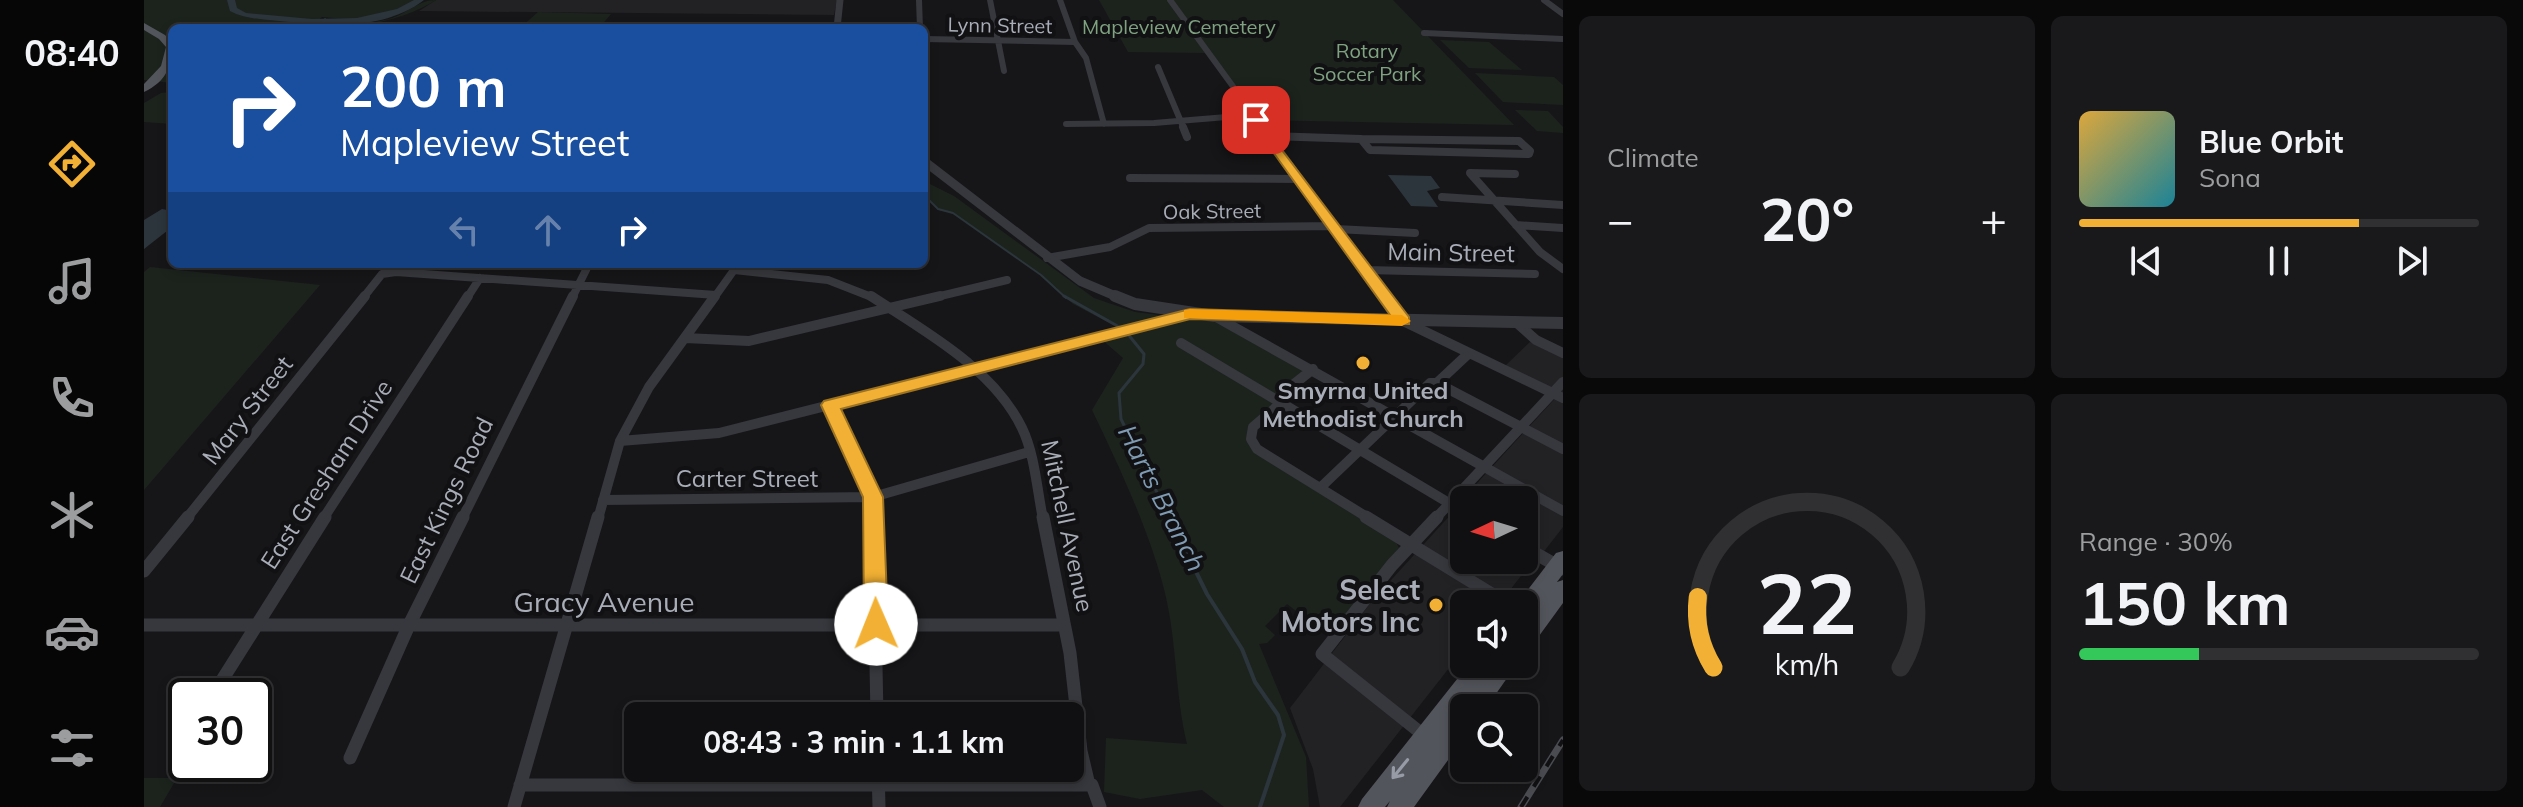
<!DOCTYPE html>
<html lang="en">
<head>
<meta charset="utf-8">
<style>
  body { margin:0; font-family:Mulish,sans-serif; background:#19191b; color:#f1f3f6; height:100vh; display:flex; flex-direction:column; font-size:30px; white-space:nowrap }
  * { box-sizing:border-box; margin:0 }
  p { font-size:26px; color:#9c9d9f }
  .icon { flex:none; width:44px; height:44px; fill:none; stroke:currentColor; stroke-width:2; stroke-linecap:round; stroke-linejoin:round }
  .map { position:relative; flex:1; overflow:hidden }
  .sheet { display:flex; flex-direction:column; gap:16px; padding:16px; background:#09090a; width:960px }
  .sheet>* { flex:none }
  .hud { position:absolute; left:24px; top:24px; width:760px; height:244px; border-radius:12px; box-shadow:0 4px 12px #0003,0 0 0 2px #303032; background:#1a4fa0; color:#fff; overflow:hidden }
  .needle { width:52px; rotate:266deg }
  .fabs { position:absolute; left:1306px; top:486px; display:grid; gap:16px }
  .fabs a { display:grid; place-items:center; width:88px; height:88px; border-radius:12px; background:#101012; box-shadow:0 4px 12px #0003,0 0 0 2px #303032; font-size:40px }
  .speed { position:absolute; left:24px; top:678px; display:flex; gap:16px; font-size:40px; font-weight:700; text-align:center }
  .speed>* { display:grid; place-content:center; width:104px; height:104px; border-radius:50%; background:#101012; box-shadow:0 4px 12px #0003,0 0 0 2px #303032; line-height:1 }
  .speed .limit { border:4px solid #111; border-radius:12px; background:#fff; color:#111 }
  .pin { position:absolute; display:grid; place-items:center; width:68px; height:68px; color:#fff; margin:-34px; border-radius:16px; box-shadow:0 4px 12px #0006 }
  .me { position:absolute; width:88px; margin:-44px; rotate:359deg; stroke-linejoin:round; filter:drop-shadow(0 0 6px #0008) }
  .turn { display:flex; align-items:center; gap:28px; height:168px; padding:0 40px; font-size:36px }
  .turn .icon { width:104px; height:104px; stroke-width:2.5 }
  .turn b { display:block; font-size:56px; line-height:68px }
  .lanes { display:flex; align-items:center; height:76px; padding:0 40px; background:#0003; justify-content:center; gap:40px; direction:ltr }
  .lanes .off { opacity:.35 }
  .big { font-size:60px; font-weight:700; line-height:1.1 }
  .sheet .card { flex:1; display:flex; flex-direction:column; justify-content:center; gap:12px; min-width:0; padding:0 28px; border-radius:12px; background:#19191b }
  .sheet .dial { align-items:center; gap:0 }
  .dial svg { height:208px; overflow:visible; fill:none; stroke:#303032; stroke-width:7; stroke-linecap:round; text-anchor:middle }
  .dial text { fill:#f1f3f6; stroke:none }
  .song { display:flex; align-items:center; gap:24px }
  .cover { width:96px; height:96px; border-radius:12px; background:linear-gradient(135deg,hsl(40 70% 55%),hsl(190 70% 35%)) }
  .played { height:8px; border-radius:4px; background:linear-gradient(90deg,#f2b134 70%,#303032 70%) }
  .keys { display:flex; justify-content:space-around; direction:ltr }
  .heat { display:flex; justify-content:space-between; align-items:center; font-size:44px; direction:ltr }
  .charge { height:12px; border-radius:6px; background:linear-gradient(90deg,#34c759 30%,#303032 0) }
  .sheet .tiles { flex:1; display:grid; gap:16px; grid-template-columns:repeat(2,1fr) }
  .trip { position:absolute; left:480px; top:702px; width:460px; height:80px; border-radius:12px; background:#101012; box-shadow:0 4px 12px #0003,0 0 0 2px #303032; font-weight:700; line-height:80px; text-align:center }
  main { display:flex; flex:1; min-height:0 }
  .tabs { display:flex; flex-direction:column; width:144px; justify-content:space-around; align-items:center; background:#060607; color:#9c9d9f }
  .tabs .icon { width:56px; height:56px }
  .tabs .current { color:#f2b134 }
  .tabs b { font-size:36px; color:#f1f3f6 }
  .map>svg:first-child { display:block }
</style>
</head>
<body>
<main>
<nav class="tabs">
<b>08:40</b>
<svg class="icon current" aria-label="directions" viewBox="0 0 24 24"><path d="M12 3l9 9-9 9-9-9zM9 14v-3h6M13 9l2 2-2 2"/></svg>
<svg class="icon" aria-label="music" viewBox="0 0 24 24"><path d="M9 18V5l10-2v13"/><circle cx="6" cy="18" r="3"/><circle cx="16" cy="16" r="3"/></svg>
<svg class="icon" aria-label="phone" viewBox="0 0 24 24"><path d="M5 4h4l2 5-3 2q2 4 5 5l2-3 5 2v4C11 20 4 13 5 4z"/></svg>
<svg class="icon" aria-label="climate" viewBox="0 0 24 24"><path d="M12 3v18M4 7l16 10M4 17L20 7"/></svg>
<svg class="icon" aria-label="car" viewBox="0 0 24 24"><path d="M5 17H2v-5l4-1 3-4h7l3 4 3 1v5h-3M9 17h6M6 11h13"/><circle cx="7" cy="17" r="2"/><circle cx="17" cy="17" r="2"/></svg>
<svg class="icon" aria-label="filters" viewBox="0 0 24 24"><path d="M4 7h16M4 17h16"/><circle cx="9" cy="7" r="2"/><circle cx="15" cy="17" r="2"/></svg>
</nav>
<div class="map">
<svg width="1419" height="807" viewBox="0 0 1419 807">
  <rect width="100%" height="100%" fill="#161618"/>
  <path fill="#222225" d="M292 0H693L690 15 275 11Z
    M1388 340 1419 352V527L1398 554 1380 544V500H1320V509L1313 505 1417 392 1361 366Z
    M1310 511 1320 517V560H1380V551L1391 558 1355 604H1320V649L1196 807H1176L1169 769 1146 708 1228 601Z"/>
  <path fill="#1c231d" d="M0 0H271C242 21 213 20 178 17L173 21C195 24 223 25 245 19 263 14 274 0 292 0 224 43 108 28 28 28V83L0 80Z
    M955 0H1249L1370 125 1114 120 1065 53 984 52Z
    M394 12 467 14 455 28H376Z
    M1296 40 1345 42 1378 70 1325 68Z
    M1331 73 1410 77 1419 85V105L1359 102Z
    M28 92V124L0 122V103L17 93Z
    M1371 110 1404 111 1419 127V133L1393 131Z
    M780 181 810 196 950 298 991 312 1071 322 1160 369 1105 439 1250 538 1255 548 1184 636 1143 604 1121 626 1131 635 1123 643 1115 644 1162 757 1165 807H1080L1058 790 996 799 960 792 962 738 1043 744C1031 694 1033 642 1021 593 1007 534 974 464 948 410L979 358 956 338 979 330 929 304 897 275 809 213 794 209 780 195Z
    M6 267 176 285 0 490V272Z
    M0 778H33L16 807H0Z"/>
  <path fill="#2c353c" d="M1244 175 1287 176 1296 188 1283 191 1294 207 1267 206Z
    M18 209 28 211V227L0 249V220Z"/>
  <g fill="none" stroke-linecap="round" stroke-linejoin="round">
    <path stroke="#2c353c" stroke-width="2" d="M174 28 181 19
      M780 195 794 209 809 213 897 275 922 298"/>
    <path stroke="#2c353c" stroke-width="3" d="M920 296 977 328
      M983 333 1000 354 999 364 975 393 977 419 1026 519"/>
    <path stroke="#2c353c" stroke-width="4" d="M1025 517 1063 594 1098 649 1111 682 1134 715 1140 735 1116 807"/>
    <path fill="#2c353c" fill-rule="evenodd" d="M83 0H91L93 8 102 13 168 19 213 18 253 9 270 0H280C240 31 182 26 135 21 117 19 101 19 86 11Z"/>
    <path stroke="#37383d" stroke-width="6" d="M775 0 776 28
      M846 0 860 71
      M916 0 931 42 942 58 960 124
      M1026 0 1120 129
      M1400 0 1419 14
      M541 26 577 28
      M1280 33 1419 39
      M780 39 931 42
      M1014 67 1040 129
      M922 124 1010 123 1107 115"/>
    <path stroke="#37383d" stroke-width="8" d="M1039 127 1043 137
      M1118 127 1242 298
      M1123 136 1217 139
      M1217 139 1375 141 1386 151 1385 154 1226 150Z
      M1371 174 1326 173 1396 252 1419 269
      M986 178 1156 179
      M1298 197 1419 205
      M1372 225 1419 228
      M1192 229 1271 233
      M903 258 966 247 1005 228 1190 226
      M1222 270 1391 274
      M219 298 238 274 252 272 572 295
      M323 298 336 278
      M428 298 445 264
      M570 298 590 270 684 280 730 298
      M788 298 863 280"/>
    <path stroke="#37383d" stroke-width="10" d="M727 296C780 331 849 368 878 428 891 455 893 490 899 519
      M1241 296 1259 321 1419 398
      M1072 317 1419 511
      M1373 323 1392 340 1419 353
      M541 338 605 341 796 296
      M1037 343 1320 512
      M1169 369 1140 392 1137 403 1109 427 1107 439 1113 449 1226 519
      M1293 383 1419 449
      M686 405 729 497V519
      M476 441 575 433 1046 314
      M1176 488 1286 383H1293L1324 354
      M459 500 729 497 885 452
      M42 519 221 296
      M179 519 324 296
      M318 519 429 296
      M454 519 476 441 505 387 571 296
      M1291 519 1419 382"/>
    <path stroke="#37383d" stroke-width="13" d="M729 517 733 716
      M899 517 926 653 937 751 945 785
      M1222 517 1364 604
      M1380 547 1419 569
      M0 571 44 517
      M0 625H920
      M68 696 181 517
      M1282 737 1178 654 1248 565 1293 517
      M206 758 265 625 319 517
      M734 768 735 807
      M376 785H948L956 807
      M370 807 454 517"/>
    <path stroke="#37383d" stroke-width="7" d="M693 28 696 0"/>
    <path stroke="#37383d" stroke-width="9" d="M780 161 936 281 976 298"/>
    <path stroke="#37383d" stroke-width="12" d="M971 296 991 304 1070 316 1419 323"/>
    <path fill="#53555c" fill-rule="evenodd" d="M0 23 21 35 28 43C28 66 23 81 0 92V84L17 66 22 47 15 39 0 30Z
      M1419 551V574L1413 582 1419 580V603L1387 647 1380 649V624L1386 617 1380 619V604H1373L1412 553Z
      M1325 664H1349L1347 666 1349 664H1373L1342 708H1320V738L1270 807H1243L1246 801 1241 807H1214L1218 799Z"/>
    <g stroke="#4a4c52" stroke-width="7">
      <path id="rail" d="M1377 807 1419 740"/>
    </g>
    <use href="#rail" stroke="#111113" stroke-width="4" stroke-dasharray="12" stroke-linecap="butt"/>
  </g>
  <defs><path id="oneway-shaft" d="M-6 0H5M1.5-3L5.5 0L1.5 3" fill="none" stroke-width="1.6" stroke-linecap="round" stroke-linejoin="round" transform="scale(2)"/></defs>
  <use stroke="#979ba6" href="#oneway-shaft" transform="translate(1256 769) rotate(129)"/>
  <path fill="#f2b134" stroke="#9d7322" stroke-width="2" d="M1112 116 1265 317V324L1046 319 697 409 739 497 744 624 740 631 732 634 724 631 720 624 719 497 677 405 680 401 1046 309 1246 315 1106 120Z"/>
  <path fill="#f59e0b" d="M1046 309 1258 315 1267 321 1258 326 1040 318V310Z"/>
  <g fill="#f2b134" stroke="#111113" stroke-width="3">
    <circle cx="1219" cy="363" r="8"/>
    <circle cx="1292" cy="605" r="8"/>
  </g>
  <g text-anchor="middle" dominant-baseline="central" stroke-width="8" stroke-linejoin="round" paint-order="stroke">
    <g font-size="20" fill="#a8adb8" stroke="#111113">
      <text transform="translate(856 25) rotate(1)">Lynn Street</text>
      <text transform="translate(1068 211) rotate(-1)">Oak Street</text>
    </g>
    <g font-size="20" fill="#7fa381" stroke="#111113">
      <text x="1035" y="26">Mapleview Cemetery</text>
      <text x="1223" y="50">Rotary<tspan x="1223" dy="23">Soccer Park</tspan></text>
    </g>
    <g font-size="24" fill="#a8adb8" stroke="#111113">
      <text transform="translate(1307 252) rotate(1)">Main Street</text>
      <text transform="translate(103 410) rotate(-52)">Mary Street</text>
      <text transform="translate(182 474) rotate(-57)">East Gresham Drive</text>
      <text x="603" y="478">Carter Street</text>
      <text transform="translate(302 500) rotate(-64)">East Kings Road</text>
      <text transform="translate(924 526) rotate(78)">Mitchell Avenue</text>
    </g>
    <g font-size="24" font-weight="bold" fill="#a8adb8" stroke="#111113">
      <text x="1219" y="390">Smyrna United<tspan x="1219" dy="28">Methodist Church</tspan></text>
    </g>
    <g font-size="26" font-style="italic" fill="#7f9bb3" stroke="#111113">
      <text transform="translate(1018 498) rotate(63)">Harts Branch</text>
    </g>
    <g font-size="28" font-weight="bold" fill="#a8adb8" stroke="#111113" text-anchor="end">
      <text x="1276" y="589">Select<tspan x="1276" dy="32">Motors Inc</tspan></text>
    </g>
    <g font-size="28" fill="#a8adb8" stroke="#111113">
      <text x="460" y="601">Gracy Avenue</text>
    </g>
  </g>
</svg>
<div class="fabs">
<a><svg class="needle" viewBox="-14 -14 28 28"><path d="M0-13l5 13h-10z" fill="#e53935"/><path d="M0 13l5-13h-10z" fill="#9c9d9f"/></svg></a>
<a><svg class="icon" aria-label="sound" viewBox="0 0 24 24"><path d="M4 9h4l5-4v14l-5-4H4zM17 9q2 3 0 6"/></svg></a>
<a><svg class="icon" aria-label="search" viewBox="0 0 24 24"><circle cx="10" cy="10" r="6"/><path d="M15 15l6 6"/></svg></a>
</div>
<div class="speed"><div class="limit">30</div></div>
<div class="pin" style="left:1112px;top:120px;background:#d93025"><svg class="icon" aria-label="arrive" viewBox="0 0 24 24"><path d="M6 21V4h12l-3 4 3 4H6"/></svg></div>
<svg class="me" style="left:732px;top:624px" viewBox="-20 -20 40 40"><circle r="19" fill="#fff"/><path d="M0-13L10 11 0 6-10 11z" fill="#f2b134"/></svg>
<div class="trip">08:43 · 3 min · 1.1 km</div>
<div class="hud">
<div class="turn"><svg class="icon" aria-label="right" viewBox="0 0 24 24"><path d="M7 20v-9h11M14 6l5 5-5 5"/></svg><div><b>200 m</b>Mapleview Street</div></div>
<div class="lanes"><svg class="icon off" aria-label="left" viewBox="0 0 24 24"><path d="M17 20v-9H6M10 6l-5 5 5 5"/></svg><svg class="icon off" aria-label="ahead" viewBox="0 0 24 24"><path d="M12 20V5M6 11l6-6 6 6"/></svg><svg class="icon" aria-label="right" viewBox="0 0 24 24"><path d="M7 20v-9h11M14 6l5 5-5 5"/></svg></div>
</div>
</div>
<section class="sheet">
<div class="tiles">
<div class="card"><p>Climate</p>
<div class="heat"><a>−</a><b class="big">20°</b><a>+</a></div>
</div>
<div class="card">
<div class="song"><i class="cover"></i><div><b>Blue Orbit</b><p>Sona</p></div></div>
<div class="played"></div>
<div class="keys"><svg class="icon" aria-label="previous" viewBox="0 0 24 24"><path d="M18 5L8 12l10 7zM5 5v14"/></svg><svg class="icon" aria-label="pause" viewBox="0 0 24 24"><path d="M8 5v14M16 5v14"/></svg><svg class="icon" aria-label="next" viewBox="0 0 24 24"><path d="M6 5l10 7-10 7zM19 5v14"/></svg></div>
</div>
<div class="card dial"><svg viewBox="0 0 100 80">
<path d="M14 69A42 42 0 1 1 86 69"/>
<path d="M14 69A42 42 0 0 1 8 42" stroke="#f2b134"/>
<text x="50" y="56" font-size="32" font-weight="700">22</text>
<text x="50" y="72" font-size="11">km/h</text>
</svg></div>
<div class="card"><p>Range · 30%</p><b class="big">150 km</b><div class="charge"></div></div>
</div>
</section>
</main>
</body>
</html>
